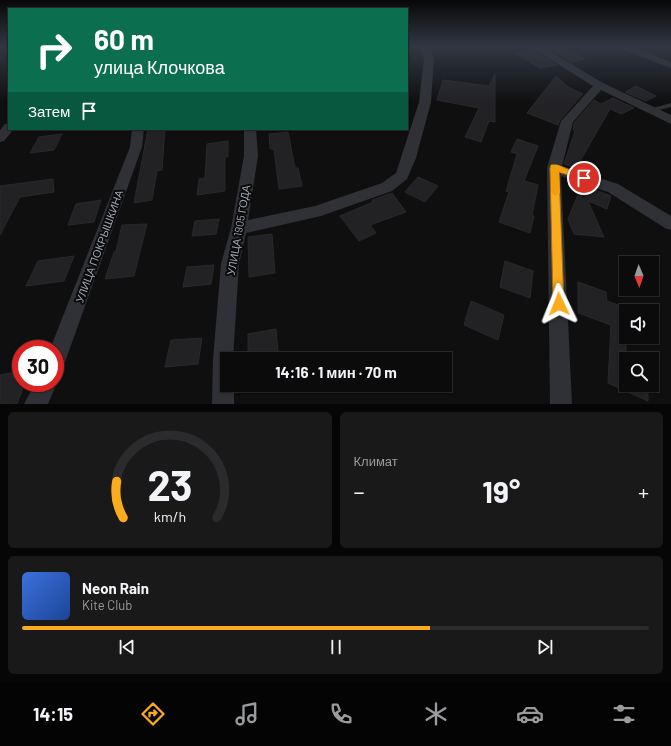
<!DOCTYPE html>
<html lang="ru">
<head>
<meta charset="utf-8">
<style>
  body { margin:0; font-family:Barlow,sans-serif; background:#19191a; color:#f1f3f6; height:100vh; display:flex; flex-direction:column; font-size:15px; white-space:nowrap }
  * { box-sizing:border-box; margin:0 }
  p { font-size:13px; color:#9a9b9d }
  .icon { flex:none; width:22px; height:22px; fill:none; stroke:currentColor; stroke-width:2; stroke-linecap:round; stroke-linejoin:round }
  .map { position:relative; height:404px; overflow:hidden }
  .details { display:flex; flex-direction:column; gap:8px; padding:8px; background:#060607; flex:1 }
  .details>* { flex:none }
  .top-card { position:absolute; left:8px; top:8px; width:400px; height:122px; border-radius:0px; box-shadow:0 1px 3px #0004,0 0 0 1px #2b2b2d; background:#0b6e4f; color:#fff; overflow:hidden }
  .needle { width:26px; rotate:178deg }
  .tools { position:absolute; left:619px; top:256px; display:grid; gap:8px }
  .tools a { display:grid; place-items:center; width:40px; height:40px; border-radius:0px; background:#0b0b0c; box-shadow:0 1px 3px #0004,0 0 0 1px #2b2b2d; font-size:20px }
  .speed { position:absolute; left:12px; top:340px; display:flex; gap:8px; font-size:20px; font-weight:700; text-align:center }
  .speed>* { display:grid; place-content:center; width:52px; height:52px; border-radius:50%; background:#0b0b0c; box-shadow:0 1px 3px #0004,0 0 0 1px #2b2b2d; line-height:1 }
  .speed .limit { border:6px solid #d22; background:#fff; color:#111 }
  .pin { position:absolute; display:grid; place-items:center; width:34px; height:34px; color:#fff; margin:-17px; border:2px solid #fff; border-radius:50%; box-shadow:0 1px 4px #0007 }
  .me { position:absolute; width:44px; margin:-22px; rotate:358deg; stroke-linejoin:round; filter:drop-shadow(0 0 3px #0008) }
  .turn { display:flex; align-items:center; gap:14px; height:84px; padding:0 20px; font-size:18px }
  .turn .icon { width:52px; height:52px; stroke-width:2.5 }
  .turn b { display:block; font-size:28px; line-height:34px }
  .then { display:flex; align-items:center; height:38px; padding:0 20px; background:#0003; gap:8px; font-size:15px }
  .big { font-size:30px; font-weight:700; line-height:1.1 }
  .details .widget { flex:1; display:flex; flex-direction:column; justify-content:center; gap:6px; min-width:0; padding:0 14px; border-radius:6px; background:#19191a }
  .details .dial { align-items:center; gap:0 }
  .dial svg { height:104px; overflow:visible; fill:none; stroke:#2b2b2d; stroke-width:7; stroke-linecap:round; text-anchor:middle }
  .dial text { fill:#f1f3f6; stroke:none }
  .song { display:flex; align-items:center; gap:12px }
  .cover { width:48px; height:48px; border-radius:6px; background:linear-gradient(135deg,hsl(220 70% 55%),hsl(220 70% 35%)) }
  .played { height:4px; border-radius:2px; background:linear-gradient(90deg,#fbac1d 65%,#2b2b2d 65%) }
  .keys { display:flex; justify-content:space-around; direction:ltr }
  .heat { display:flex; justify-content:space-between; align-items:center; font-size:22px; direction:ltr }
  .details .tiles { flex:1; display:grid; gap:8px; grid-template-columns:1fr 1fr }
  .widget:last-child { grid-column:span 2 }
  .trip { position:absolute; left:220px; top:352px; width:232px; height:40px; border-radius:0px; background:#0b0b0c; box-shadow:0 1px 3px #0004,0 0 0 1px #2b2b2d; font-weight:700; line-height:40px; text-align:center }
  .tabs { display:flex; height:64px; justify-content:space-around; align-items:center; background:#040405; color:#9a9b9d }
  .tabs .icon { width:28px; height:28px }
  .tabs .on { color:#fbac1d }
  .tabs b { font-size:18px; color:#f1f3f6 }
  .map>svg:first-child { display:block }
</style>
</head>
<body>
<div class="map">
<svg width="671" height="404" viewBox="0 0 671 404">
  <rect width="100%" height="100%" fill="#0f0f10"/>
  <path fill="#222225" stroke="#29292d" d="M551 46H562L585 59 571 62 546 47Z
    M532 50 557 65 540 68 515 53Z
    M495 74V122L489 121 481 142 465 137 479 108 437 100 443 80 489 86Z
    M556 76 568 87 583 94 560 120 558 125 527 113Z
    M636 86 656 96 646 101 625 92Z
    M613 98 634 108 621 114 610 109 576 168 564 164 575 131 573 130 574 123 594 100 601 104Z
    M148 129H165L162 170 157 171 152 200 134 203Z
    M288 132 295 168H298L302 186 279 189 274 149H270L269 134Z
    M62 134 54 150 30 153 39 137Z
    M517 139 538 146 524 181 538 185 532 215 534 216 530 233 499 222 509 192 506 191 517 154 511 152Z
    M228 141V157H225V191L197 195 199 179 205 178 207 144Z
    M418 177 438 186 425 202 405 192Z
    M53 179 54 192 20 197 0 235V186Z
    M582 185 611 196 607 209 588 201 604 237 574 234 568 219Z
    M392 193 406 212 370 225 376 233 359 241 340 216 373 202 372 200Z
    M101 200 94 222 68 225 76 204Z
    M219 219 216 234 192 236 195 221Z
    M147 224 134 276 105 279 114 252 116 251 122 225Z
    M272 234 275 273 249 277 248 237Z
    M74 256 64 281 26 286 38 261Z
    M505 261 533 271 530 298 500 287Z
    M214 265 211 284 183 287 187 267Z
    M578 282 606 292 607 301 626 308V357L630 359H626V385H648V401L608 383 611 325 578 313Z
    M471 301 504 315 498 340 464 325Z
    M276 329 278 352 248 357V334Z
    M202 338 198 364 165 367 171 340Z
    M21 371V383H25L17 404H0V375Z"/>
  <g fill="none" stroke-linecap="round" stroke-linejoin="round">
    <path fill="#303136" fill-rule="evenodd" d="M671 103V107L651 112 648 110 649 109Z"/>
    <path fill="#303136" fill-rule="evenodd" d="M419 46H429L434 58 431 102 416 158 407 179 392 191 321 216 246 233 239 264 233 359H227V385H234V404H212L213 359 221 264 231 228 244 156V129H256L258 156 248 220 315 206 382 183 396 173 419 102 424 58Z
      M529 46H541L603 83 671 115V124L601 90 573 122 562 166 618 184 671 216V230L665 228 608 192 561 176 572 404H550L547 168 561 121 593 86Z
      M617 46H631L671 62V68L619 48Z
      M9 123V129H14L4 141 0 142V130L5 124Z
      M132 129H144L142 147 65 362 62 369 55 372V349H50L130 147Z
      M55 379 57 383 48 404H24L35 383H55Z"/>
  </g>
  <linearGradient id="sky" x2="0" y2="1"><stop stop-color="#080809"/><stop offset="0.45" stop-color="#313742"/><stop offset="1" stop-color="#313742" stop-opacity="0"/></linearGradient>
  <rect width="671" height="103" fill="url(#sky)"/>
  <path fill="#fbac1d" stroke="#a37013" d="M551 165H557L587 176 588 178 584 181 559 172 564 304 563 308 559 309 555 308 553 304 550 168Z"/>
  <path fill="#f59e0b" d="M551 165C556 164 563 166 566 170L562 173 559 172 560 193 555 196 551 193Z"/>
  <g text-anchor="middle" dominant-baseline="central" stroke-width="4" stroke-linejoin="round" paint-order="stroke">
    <g font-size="11" fill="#9fa5b2" stroke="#0a0a0b">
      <text transform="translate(238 230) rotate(-80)">УЛИЦА 1905 ГОДА</text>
      <text transform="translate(99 246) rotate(-70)">УЛИЦА ПОКРЫШКИНА</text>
    </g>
  </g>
</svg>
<div class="tools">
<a><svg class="needle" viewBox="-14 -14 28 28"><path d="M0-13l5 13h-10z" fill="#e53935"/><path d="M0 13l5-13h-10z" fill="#9a9b9d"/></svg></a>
<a><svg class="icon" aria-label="sound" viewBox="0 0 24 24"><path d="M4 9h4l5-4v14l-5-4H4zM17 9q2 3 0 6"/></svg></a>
<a><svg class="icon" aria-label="search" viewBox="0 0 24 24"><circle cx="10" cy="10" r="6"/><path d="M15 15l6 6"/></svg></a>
</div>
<div class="speed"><div class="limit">30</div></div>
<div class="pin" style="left:584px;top:178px;background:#d93025"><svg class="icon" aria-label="arrive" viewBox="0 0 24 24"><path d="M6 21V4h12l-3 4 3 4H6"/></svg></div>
<svg class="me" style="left:559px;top:304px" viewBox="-20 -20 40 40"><path d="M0-17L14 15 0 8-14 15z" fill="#fbac1d" stroke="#fff" stroke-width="4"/></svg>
<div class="trip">14:16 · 1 мин · 70 m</div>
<div class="top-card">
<div class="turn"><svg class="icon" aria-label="right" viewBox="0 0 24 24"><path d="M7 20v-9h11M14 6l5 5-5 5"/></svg><div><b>60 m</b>улица Клочкова</div></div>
<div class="then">Затем<svg class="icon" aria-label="arrive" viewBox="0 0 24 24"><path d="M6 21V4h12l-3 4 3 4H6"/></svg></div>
</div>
</div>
<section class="details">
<div class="tiles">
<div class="widget dial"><svg viewBox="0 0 100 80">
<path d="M14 69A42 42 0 1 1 86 69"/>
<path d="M14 69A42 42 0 0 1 9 41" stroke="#fbac1d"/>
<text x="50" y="56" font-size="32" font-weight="700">23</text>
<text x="50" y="72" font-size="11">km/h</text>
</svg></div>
<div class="widget"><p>Климат</p>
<div class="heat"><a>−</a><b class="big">19°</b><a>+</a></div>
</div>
<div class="widget">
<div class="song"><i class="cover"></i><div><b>Neon Rain</b><p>Kite Club</p></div></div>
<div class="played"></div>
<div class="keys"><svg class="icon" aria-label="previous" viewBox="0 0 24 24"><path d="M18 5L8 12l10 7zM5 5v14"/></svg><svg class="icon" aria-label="pause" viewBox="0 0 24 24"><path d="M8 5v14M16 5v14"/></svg><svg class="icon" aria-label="next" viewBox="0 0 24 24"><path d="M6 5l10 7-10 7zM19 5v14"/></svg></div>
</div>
</div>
</section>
<nav class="tabs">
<b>14:15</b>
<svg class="icon on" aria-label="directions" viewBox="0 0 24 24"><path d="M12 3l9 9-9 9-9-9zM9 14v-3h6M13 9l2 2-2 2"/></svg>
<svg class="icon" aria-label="music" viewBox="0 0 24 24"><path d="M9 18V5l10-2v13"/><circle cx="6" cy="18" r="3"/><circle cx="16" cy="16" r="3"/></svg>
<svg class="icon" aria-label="phone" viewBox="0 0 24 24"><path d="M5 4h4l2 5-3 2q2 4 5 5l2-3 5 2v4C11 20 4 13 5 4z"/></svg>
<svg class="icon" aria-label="climate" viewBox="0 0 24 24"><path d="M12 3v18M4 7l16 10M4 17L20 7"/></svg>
<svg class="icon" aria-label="car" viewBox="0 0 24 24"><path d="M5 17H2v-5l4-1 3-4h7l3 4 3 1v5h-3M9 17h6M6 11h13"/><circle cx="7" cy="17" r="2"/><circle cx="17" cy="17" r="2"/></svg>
<svg class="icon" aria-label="filters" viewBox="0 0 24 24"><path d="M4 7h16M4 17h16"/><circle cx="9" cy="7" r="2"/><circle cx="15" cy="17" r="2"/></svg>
</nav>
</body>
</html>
